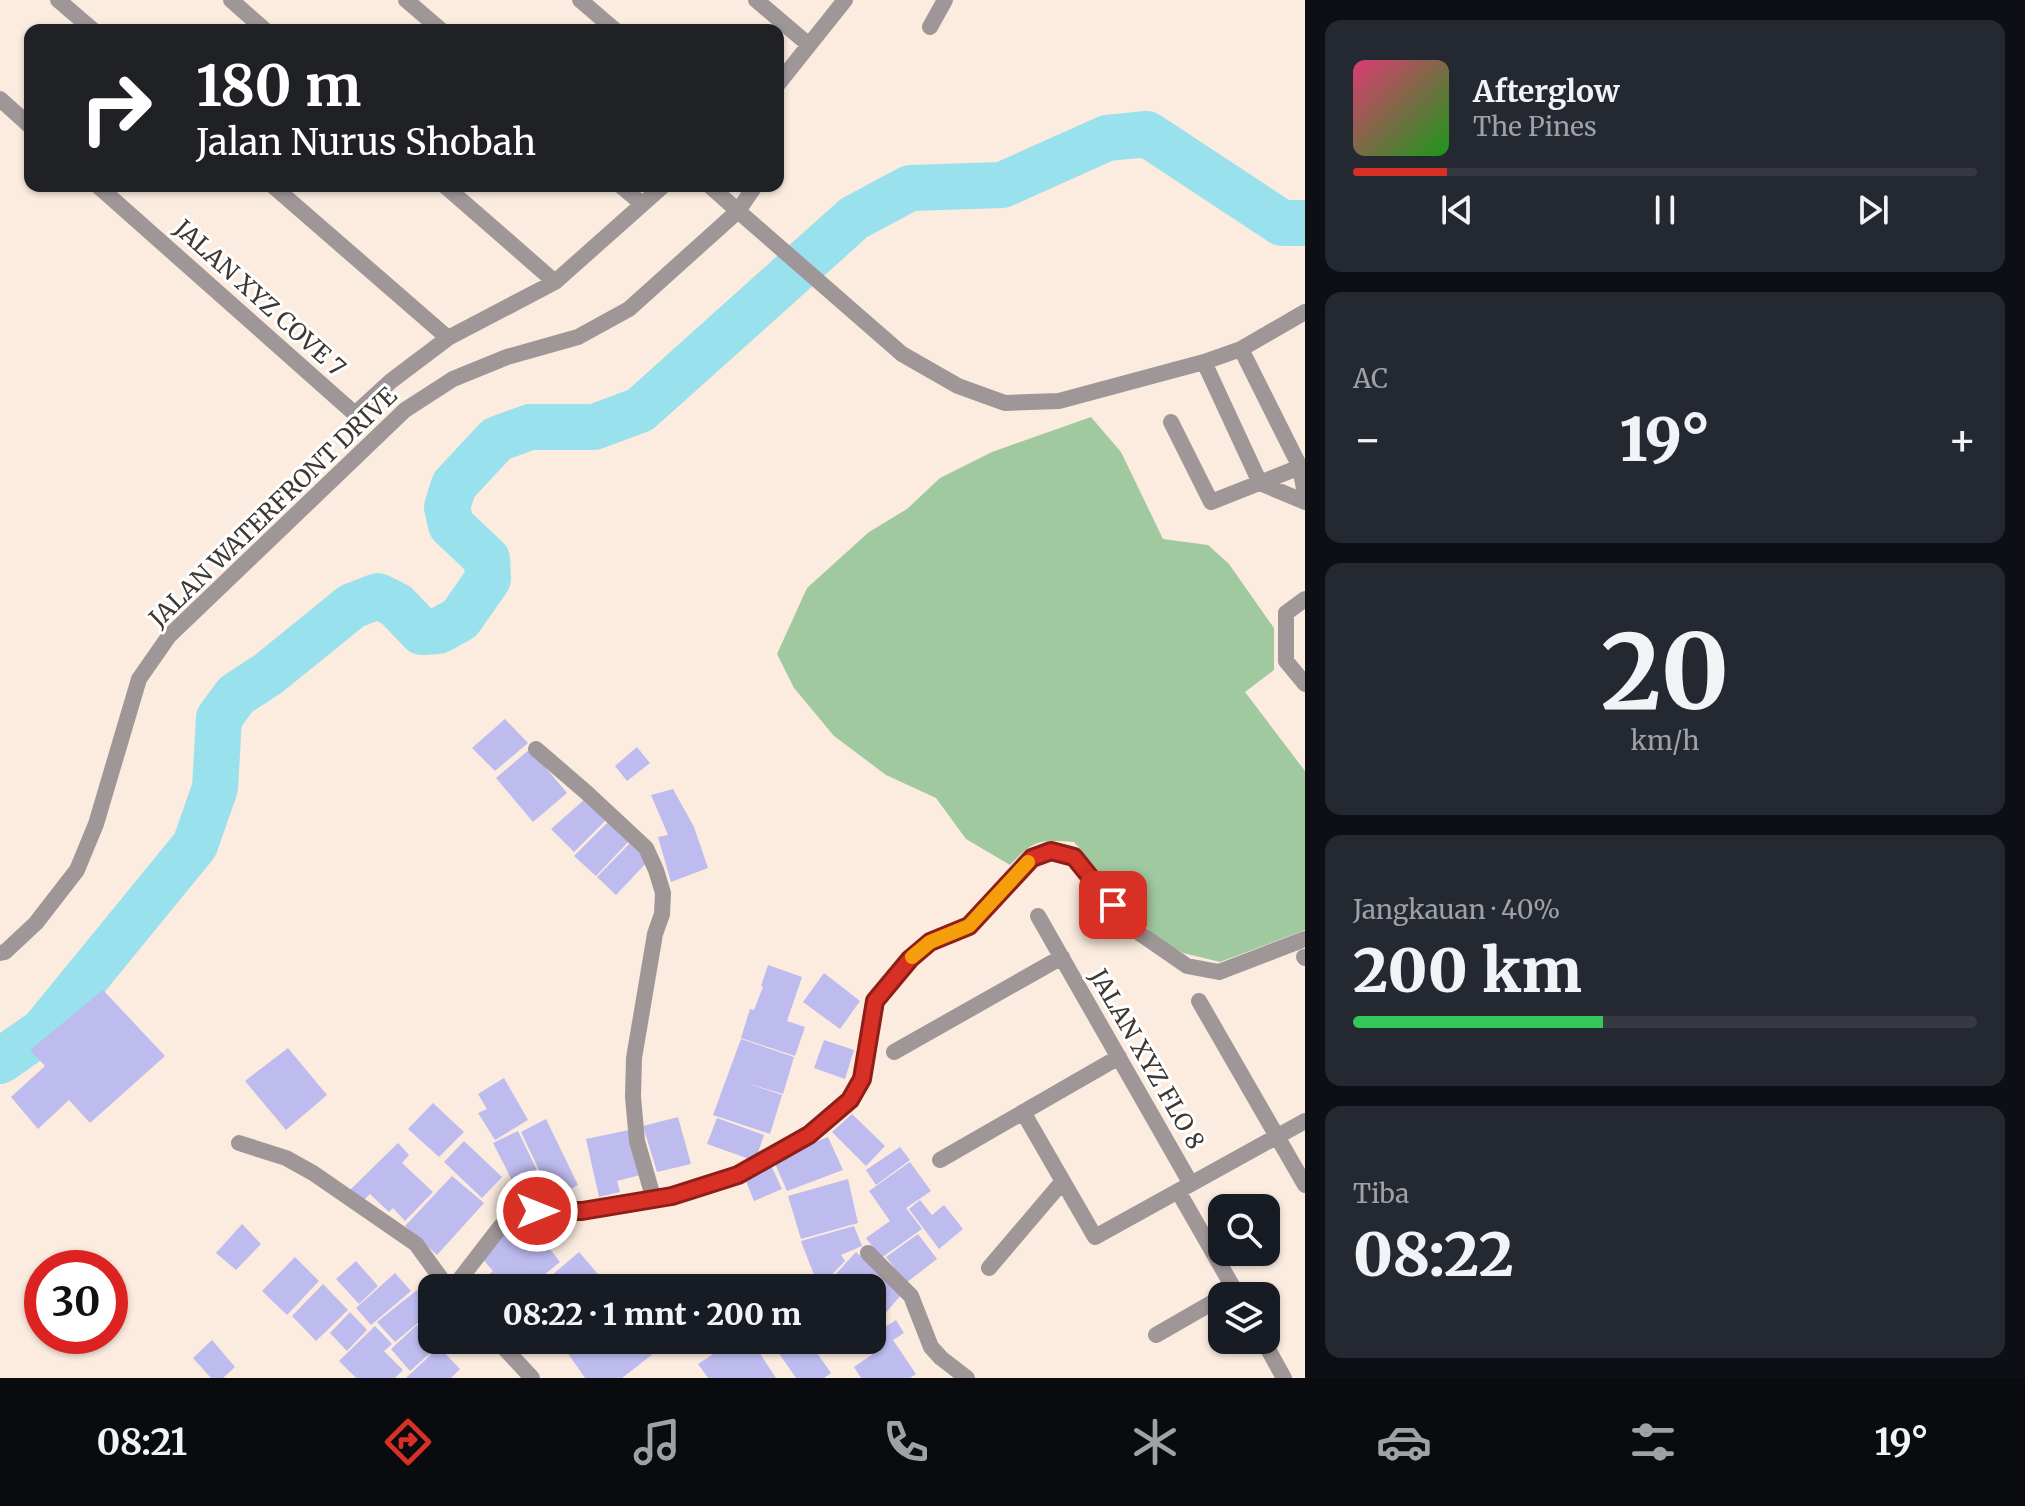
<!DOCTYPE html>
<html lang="id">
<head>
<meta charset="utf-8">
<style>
  body { margin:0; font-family:Merriweather,serif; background:#242831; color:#f1f3f6; height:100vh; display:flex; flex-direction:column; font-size:30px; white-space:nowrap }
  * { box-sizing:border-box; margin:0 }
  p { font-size:26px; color:#9ea1a6 }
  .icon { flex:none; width:44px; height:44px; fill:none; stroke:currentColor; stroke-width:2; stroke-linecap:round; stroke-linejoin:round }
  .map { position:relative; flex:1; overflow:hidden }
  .side { display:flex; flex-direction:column; gap:20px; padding:20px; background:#0d0f14; width:720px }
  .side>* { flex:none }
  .top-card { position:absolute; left:24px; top:24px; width:760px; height:168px; border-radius:16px; box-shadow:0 2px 6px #0004; background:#202124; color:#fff; overflow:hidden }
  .controls { position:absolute; left:1208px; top:1194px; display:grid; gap:16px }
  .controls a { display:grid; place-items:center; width:72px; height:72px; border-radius:16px; background:#171b24; box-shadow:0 2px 6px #0004; font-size:40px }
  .speed { position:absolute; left:24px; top:1250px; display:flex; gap:16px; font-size:40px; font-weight:700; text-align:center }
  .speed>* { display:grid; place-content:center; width:104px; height:104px; border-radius:50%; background:#171b24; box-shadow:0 2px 6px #0004; line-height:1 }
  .speed .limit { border:12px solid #d22; background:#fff; color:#111 }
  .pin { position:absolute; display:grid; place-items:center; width:68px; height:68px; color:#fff; margin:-34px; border-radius:16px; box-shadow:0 4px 12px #0006 }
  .me { position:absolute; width:88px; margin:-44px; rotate:90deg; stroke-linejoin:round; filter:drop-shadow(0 0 6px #0008) }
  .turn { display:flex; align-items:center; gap:28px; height:168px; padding:0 40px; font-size:36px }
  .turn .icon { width:104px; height:104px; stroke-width:2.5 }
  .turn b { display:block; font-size:56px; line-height:68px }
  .big { font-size:60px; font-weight:800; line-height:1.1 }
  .side .tile { flex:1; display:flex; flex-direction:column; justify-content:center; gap:12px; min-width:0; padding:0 28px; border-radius:16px; background:#242831 }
  .side .dial { align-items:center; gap:0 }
  .dial b { font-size:104px; line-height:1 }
  .song { display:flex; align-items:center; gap:24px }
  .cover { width:96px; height:96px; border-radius:12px; background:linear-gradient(135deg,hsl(340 70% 55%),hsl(120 70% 35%)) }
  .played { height:8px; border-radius:4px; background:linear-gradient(90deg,#d93025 15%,#363941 15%) }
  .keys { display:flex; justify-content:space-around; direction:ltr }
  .heat { display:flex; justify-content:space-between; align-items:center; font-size:44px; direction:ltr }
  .charge { height:12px; border-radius:6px; background:linear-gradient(90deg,#34c759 40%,#363941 0) }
  .trip { position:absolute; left:418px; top:1274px; width:468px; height:80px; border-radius:16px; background:#171b24; box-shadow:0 2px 6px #0004; font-weight:800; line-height:80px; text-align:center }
  .dock { display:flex; height:128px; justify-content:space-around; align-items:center; background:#090b0e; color:#9ea1a6 }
  .dock .icon { width:56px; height:56px }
  .dock .active { color:#d93025 }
  .dock b { font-size:36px; color:#f1f3f6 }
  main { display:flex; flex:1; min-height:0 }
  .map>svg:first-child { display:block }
</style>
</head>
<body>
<main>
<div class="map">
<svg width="1305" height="1378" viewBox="0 0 1305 1378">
  <rect width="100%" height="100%" fill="#fbecdf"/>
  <path fill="#a1c99f" d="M1091 417 1121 452 1163 539 1208 545 1229 564 1274 628V670L1245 692 1305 771V930L1220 962 1183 953 1155 937 1074 842C1039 840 1035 839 1010 865L966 839 936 798 886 775 834 736 794 688 777 654 807 588 869 532 907 509 940 478 992 452Z"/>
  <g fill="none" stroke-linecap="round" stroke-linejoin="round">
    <path stroke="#99e1ed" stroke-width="46" d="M0 1061 43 1031 195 845 215 788 219 718 236 695 268 674 352 606 378 596 396 605 422 632 438 631 460 619 488 579 487 559 451 525 447 507 454 485 497 439 530 427H594L640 410 854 218 910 188 1002 185 1107 138 1147 134 1282 223H1305"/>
  </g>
  <path fill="#bebbef" d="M505 719 528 743 495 771 472 748Z
    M637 747 650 763 627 781 615 766Z
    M530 749 567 793 533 822 496 778Z
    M673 789 694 827 708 868 671 882 658 837 668 835 651 795Z
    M585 799 606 820 574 852 551 829Z
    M609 821 630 840 596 876 574 856Z
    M631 842 649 860 616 895 597 877Z
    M768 965 802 977 787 1021 805 1027 795 1056 741 1038 750 1009 754 1010 763 987 761 986Z
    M824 973 860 1001 840 1029 803 1002Z
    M103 990 165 1056 90 1123 69 1100 38 1129 11 1097 45 1066 30 1050Z
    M741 1039 794 1057 783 1094 746 1083 782 1095 770 1134 713 1115Z
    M824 1040 854 1050 845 1079 814 1068Z
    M288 1048 327 1095 286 1130 245 1081Z
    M504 1078 528 1120 495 1140 478 1113 487 1109 478 1094Z
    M433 1103 464 1132 439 1157 408 1129Z
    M852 1114 885 1146 866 1166 832 1132Z
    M678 1117 691 1164 657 1172 643 1126Z
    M717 1118 764 1135 755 1161 707 1144Z
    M546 1119 578 1185 553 1199 521 1132Z
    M629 1130 640 1175 617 1181 620 1192 599 1197 586 1139Z
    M518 1131 543 1183 520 1196 493 1143Z
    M828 1137 843 1170 787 1191 773 1159Z
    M464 1141 502 1177 482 1198 444 1162Z
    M398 1143 409 1155 402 1163 433 1192 405 1221 393 1208 389 1212 370 1194 362 1202 350 1190Z
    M900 1147 910 1160 876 1185 866 1170Z
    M910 1162 931 1191 906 1208 922 1229 881 1258 866 1238 890 1221 869 1191Z
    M770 1163 782 1189 754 1201 743 1174Z
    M452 1176 484 1203 437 1255 405 1226Z
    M848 1179 858 1223 801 1239 788 1196Z
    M920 1200 932 1215 944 1205 963 1229 939 1249 909 1209Z
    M524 1216 560 1262 528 1288H489L482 1280 493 1271 480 1256Z
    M242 1224 261 1244 236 1270 216 1253Z
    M854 1226 862 1246 841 1255 845 1261 819 1288 801 1241Z
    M918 1234 937 1259 906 1283 886 1257Z
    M579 1252 610 1288H537Z
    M856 1252 901 1295 872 1329V1288H823Z
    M295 1257 319 1281 287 1315 262 1291Z
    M356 1261 378 1286 359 1304 336 1279Z
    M395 1273 411 1291 371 1325 356 1308Z
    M323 1284 348 1310 316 1341 292 1316Z
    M417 1290 432 1307V1311L395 1342 377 1322Z
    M350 1312 367 1330 347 1351 330 1333Z
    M896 1320 904 1333 893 1340 916 1374 910 1378H861L854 1367 880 1349 872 1335Z
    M417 1325 436 1348 410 1371 391 1349Z
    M375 1326 392 1344 384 1351 403 1370 395 1378H356L339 1361Z
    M212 1340 235 1367 223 1378H211L193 1358Z
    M583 1340H671L622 1378H585L567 1352Z
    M735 1340H751L776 1378H708L698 1364Z
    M791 1340H808L831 1373 824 1378H796L776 1349Z
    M439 1347 460 1369 451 1378H406Z"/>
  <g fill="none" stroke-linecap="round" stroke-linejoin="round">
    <path stroke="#9f9697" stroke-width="16" d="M58 0 93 30
      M231 0 265 30
      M406 0 441 30
      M580 0 615 30
      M756 0 809 45
      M930 27 945 0
      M778 84 845 0
      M0 99 30 126
      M98 186 355 414 391 381 448 338 555 282 663 186
      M273 186 448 338
      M445 186 555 282
      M621 186 642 204
      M710 186 738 211 755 186
      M1241 349 1300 467 1305 494
      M1204 362 1260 483 1305 502
      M1171 422 1211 502 1300 467
      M1305 599 1286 613V661L1305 684
      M536 749 587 793 646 848 656 870 663 893 662 914 655 934 634 1058 633 1097 637 1141 654 1200
      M1038 916 1191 1184
      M0 953 5 952 36 923 77 870 96 824 139 679 169 636 405 410 453 379 507 357 578 337 629 309 738 211 902 354 958 386 1005 403 1059 401 1204 362 1241 349 1305 312
      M1304 957 1305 958
      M1199 1001 1305 1185
      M894 1052 1062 957
      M1023 1112 1095 1237 1305 1121
      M239 1143 286 1158 313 1173 416 1244 448 1288
      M940 1160 1119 1057
      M1178 1191 1238 1296
      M868 1253 911 1296 931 1347 941 1358 967 1378
      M989 1268 1063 1181
      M453 1288 501 1226 523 1212 582 1211 672 1196 738 1175 809 1135 850 1100 862 1079 875 1001 910 959 930 942 969 926 1032 858 1051 851 1074 857 1132 928 1187 966 1219 972 1305 939
      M1156 1335 1222 1297
      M497 1340 532 1378
      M1263 1340 1284 1378"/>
  </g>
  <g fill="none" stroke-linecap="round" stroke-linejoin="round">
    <g stroke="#8d1f18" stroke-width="20">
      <path id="route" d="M537 1211H582L672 1196 738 1175 809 1135 850 1100 862 1079 875 1001 910 959 930 942 969 926 1032 858 1051 851 1074 857 1113 905"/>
    </g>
    <use href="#route" stroke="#d93025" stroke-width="14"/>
    <path stroke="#f59e0b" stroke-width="14" d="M912 957 930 942 969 926 1028 862"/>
  </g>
  <g text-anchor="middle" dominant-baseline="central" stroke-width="6" stroke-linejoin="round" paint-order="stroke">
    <g font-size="24" fill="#3e3833" stroke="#fff">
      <text transform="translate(260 298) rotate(42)">JALAN XYZ COVE 7</text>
      <text transform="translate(273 507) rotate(-44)">JALAN WATERFRONT DRIVE</text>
      <text transform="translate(1147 1059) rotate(60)">JALAN XYZ FLO 8</text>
    </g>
  </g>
</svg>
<div class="controls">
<a><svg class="icon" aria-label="search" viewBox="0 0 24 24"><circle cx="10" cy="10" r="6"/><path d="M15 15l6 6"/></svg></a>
<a><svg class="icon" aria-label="layers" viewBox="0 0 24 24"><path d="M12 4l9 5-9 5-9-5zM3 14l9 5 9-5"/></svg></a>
</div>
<div class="speed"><div class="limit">30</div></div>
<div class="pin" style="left:1113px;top:905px;background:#d93025"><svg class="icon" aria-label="arrive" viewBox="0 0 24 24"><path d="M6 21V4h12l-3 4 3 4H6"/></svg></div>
<svg class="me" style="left:537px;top:1211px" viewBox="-20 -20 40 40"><circle r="17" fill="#d93025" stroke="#fff" stroke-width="3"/><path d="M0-11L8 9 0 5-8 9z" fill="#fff"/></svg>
<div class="trip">08:22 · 1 mnt · 200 m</div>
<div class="top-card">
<div class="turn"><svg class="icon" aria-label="right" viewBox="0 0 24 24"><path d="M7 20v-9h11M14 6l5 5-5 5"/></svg><div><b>180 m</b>Jalan Nurus Shobah</div></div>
</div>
</div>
<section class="side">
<div class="tile">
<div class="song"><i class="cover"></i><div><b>Afterglow</b><p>The Pines</p></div></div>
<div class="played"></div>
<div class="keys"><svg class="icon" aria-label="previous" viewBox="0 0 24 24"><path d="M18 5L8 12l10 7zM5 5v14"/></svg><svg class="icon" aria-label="pause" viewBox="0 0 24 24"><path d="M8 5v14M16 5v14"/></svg><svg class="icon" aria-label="next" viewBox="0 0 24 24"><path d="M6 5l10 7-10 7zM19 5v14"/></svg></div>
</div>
<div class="tile"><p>AC</p>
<div class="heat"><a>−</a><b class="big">19°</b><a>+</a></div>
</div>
<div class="tile dial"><b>20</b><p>km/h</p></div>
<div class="tile"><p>Jangkauan · 40%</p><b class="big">200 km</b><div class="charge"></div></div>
<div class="tile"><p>Tiba</p><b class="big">08:22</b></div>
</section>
</main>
<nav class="dock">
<b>08:21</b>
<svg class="icon active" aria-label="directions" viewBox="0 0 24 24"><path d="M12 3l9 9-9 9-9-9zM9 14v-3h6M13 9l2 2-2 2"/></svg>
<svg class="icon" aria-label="music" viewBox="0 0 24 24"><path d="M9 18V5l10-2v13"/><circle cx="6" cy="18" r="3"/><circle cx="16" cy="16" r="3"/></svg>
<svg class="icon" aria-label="phone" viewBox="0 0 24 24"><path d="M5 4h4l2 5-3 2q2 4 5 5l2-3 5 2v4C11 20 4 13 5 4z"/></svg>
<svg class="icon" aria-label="climate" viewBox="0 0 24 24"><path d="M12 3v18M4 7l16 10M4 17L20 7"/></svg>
<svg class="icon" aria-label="car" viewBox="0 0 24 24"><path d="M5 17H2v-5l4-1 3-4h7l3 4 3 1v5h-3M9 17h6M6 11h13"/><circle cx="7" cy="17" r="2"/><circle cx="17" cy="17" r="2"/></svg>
<svg class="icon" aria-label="filters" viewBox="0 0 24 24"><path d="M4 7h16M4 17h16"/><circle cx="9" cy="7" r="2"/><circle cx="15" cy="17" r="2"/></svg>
<b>19°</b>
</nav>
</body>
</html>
